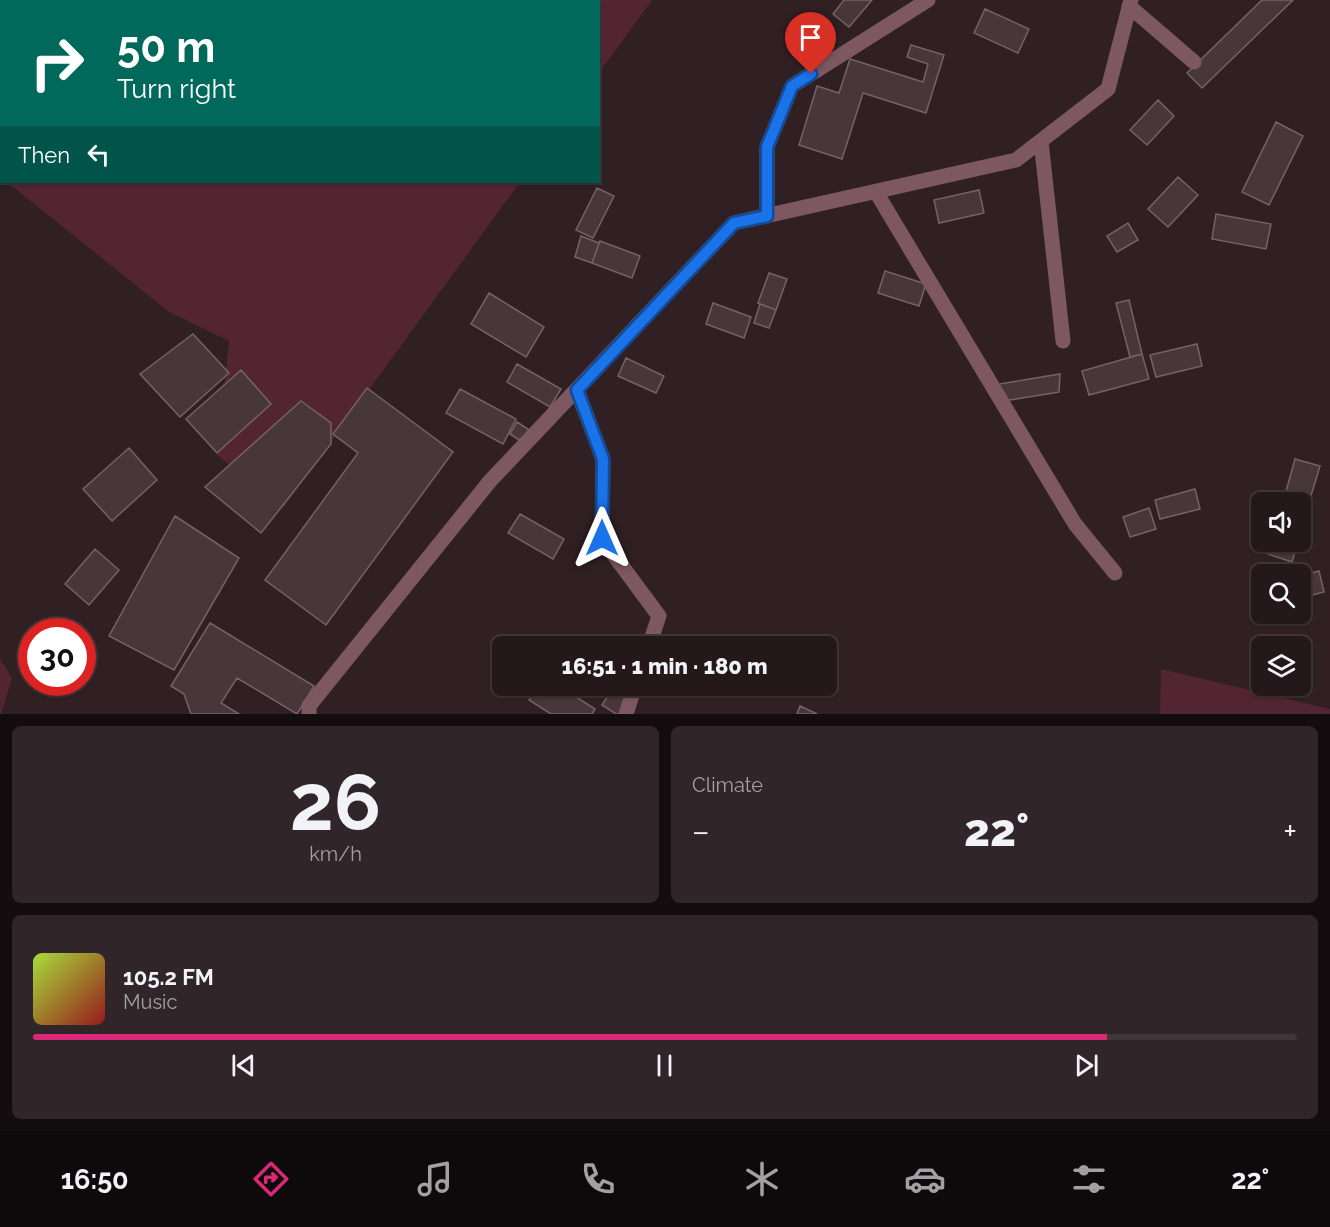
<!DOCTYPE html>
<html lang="en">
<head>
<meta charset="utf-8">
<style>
  body { margin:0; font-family:Raleway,sans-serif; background:#302528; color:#f1f3f6; height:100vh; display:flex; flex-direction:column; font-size:22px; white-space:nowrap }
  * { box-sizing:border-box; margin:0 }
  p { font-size:20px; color:#a3a0a3 }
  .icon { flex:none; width:33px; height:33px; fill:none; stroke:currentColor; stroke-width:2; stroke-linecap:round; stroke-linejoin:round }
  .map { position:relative; height:714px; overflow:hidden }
  .side { display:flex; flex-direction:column; gap:12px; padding:12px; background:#140d0f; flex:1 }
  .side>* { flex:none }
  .hud { position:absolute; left:0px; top:0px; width:600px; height:183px; box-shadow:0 2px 4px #0004,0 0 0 2px #41373a; background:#00695c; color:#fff; overflow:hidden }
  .fabs { position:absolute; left:1251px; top:492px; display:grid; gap:12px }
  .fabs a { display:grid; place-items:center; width:60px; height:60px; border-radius:9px; background:#24181b; box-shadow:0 2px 4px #0004,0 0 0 2px #41373a; font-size:30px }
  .speed { position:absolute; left:18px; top:618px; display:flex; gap:12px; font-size:30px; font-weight:700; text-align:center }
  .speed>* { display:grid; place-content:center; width:78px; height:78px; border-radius:50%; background:#24181b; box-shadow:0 2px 4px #0004,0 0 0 2px #41373a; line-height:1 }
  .speed .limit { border:9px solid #d22; background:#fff; color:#111 }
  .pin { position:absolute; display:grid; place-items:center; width:51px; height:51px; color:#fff; margin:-62px -26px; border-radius:50% 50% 50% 0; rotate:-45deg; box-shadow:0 0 6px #0007 }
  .pin .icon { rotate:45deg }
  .me { position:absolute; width:66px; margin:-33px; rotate:0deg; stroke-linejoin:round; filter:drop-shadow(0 0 4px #0008) }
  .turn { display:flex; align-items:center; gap:21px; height:126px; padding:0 18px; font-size:27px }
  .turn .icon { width:78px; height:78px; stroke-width:2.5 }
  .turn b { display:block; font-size:42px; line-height:51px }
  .then { display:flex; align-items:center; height:57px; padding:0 18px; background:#0003; gap:12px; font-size:22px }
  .big { font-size:45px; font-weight:800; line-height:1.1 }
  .side .tile { flex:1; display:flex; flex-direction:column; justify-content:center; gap:9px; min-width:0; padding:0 21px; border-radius:9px; background:#302528 }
  .side .dial { align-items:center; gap:0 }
  .dial b { font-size:78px; line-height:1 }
  .song { display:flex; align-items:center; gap:18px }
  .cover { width:72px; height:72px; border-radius:9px; background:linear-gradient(135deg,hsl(80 70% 55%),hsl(0 70% 35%)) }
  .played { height:6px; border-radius:3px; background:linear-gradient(90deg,#db2777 85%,#41373a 85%) }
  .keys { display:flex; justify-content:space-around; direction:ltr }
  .heat { display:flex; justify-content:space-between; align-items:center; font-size:33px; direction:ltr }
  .side .tiles { flex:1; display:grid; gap:12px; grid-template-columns:1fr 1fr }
  .tile:last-child { grid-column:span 2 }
  .trip { position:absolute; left:492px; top:636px; width:345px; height:60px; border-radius:9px; background:#24181b; box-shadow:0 2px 4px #0004,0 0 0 2px #41373a; font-weight:800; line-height:60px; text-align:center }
  .dock { display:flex; height:96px; justify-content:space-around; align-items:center; background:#0e0a0b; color:#a3a0a3 }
  .dock .icon { width:42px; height:42px }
  .dock .current { color:#db2777 }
  .dock b { font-size:27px; color:#f1f3f6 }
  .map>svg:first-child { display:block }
</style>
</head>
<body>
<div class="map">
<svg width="1330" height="714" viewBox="0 0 1330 714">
  <rect width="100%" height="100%" fill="#302024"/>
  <path fill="#532431" d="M313 0H652L599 73 598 2 311 1Z
    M8 183V182H520L283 508 217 455 229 341 169 312Z
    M0 659 12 678 1 714H0Z
    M1161 669 1330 709V714H1160Z"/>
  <path fill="#47363a" stroke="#756266" stroke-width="1.5" d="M844 0H872L849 27 833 14Z
    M1262 0H1293L1202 88 1187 73Z
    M985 9 1029 29 1018 53 974 33Z
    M911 45 944 55 926 113 863 93 842 159 799 145 817 86 839 93 850 59 923 82 928 64 907 57Z
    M1158 100 1174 116 1147 145 1130 130Z
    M1276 122 1303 136 1269 205 1242 192Z
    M1178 177 1198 195 1168 227 1148 209Z
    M597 188 614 196 593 238 576 230Z
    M979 190 984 213 939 223 934 200Z
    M1216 214 1271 224 1266 249 1212 239Z
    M1128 223 1138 240 1117 252 1107 236Z
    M581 236 599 243 592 263 575 257Z
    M600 241 640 256 632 278 592 263Z
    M885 271 926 284 919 306 878 293Z
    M769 273 787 279 776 310 758 303Z
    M489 293 544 327 526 357 471 324Z
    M1129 300 1142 354 1130 357 1116 303Z
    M713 303 751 317 744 338 706 324Z
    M760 304 776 310 769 328 754 323Z
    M193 334 229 373 180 417 140 374Z
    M1197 344 1202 366 1156 377 1150 355Z
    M1142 354 1149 379 1089 395 1082 371Z
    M626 358 664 376 656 393 618 376Z
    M517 364 561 389 550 407 507 382Z
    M241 370 271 404 217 453 186 419Z
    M1060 374 1059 392 1004 401 999 384Z
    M367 388 453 452 326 625 265 580 358 453 333 434Z
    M460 389 516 419 503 444 446 413Z
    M301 401 331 423V444L261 533 205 487Z
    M517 422 537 435 530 447 510 434Z
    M129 448 157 480 112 521 83 489Z
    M1295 459 1320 466 1300 532V502H1283Z
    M1195 489 1200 509 1160 519 1155 500Z
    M1149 508 1156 529 1130 537 1123 517Z
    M520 514 564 539 553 559 508 533Z
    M175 516 239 558 174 670 109 636Z
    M1271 542H1298L1292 562 1268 554Z
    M95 549 119 570 89 605 65 584Z
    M1319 571 1324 592 1300 598V576Z
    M210 623 314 686 297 714 237 678 221 703 239 714H191L184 694 171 686Z
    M538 686H559L595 709 592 714H551L529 700Z
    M614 686H641L626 714H616L602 705Z
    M800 706 817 714H797Z"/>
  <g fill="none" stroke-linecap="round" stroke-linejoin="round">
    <path stroke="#7e5860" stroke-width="15" d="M1129 6 1194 62
      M1041 141 1063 341
      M876 192 1075 524 1115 573
      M767 216V147L792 86 928 0
      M577 390 603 459 602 539 659 616 649 646
      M309 714V706L490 481 734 223 1016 160 1108 89 1131 0
      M626 714 635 686"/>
  </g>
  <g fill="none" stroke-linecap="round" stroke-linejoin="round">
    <g stroke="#114b97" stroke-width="15">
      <path id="route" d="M602 538 603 459 577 390 734 223 767 216V147L792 86 811 74"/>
    </g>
    <use href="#route" stroke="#1a73e8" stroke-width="10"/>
  </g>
</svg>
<div class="fabs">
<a><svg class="icon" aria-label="sound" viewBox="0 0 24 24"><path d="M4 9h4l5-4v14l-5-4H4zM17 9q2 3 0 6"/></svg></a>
<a><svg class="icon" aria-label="search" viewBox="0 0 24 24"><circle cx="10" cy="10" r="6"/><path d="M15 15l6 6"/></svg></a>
<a><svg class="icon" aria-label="layers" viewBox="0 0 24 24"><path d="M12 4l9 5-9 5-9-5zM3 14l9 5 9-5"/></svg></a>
</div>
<div class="speed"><div class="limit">30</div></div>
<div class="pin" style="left:811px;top:74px;background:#d93025"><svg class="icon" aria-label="arrive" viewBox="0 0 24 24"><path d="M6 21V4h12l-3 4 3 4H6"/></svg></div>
<svg class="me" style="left:602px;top:538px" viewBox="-20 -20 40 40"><path d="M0-17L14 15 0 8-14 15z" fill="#1a73e8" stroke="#fff" stroke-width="4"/></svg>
<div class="trip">16:51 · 1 min · 180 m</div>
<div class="hud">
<div class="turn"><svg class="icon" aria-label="right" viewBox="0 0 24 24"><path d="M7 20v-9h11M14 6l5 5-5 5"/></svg><div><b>50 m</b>Turn right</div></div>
<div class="then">Then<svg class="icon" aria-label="left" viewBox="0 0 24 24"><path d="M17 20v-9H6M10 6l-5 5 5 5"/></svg></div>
</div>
</div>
<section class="side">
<div class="tiles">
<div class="tile dial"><b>26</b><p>km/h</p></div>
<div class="tile"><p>Climate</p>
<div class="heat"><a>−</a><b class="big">22°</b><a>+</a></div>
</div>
<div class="tile">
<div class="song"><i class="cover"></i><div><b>105.2 FM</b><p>Music</p></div></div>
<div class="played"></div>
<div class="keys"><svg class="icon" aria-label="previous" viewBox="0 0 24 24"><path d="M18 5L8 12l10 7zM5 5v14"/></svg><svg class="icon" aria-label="pause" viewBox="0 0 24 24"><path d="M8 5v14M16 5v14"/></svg><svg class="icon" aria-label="next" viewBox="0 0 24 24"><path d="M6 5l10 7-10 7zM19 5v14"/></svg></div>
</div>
</div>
</section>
<nav class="dock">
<b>16:50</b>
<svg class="icon current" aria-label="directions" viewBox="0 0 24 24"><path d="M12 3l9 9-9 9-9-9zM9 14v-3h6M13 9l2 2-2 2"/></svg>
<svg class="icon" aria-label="music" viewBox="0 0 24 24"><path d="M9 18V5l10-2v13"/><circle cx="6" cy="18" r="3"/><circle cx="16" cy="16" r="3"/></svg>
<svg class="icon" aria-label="phone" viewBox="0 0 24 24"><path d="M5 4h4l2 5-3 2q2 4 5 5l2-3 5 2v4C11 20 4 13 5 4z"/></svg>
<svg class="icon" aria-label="climate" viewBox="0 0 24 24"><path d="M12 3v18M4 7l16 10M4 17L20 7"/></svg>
<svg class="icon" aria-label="car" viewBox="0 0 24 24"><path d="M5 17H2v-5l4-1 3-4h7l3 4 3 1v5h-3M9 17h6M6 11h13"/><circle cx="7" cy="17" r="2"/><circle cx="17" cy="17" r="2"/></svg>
<svg class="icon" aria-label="filters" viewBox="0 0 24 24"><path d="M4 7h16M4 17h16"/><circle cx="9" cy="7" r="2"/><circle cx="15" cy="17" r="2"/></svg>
<b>22°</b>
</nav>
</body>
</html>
